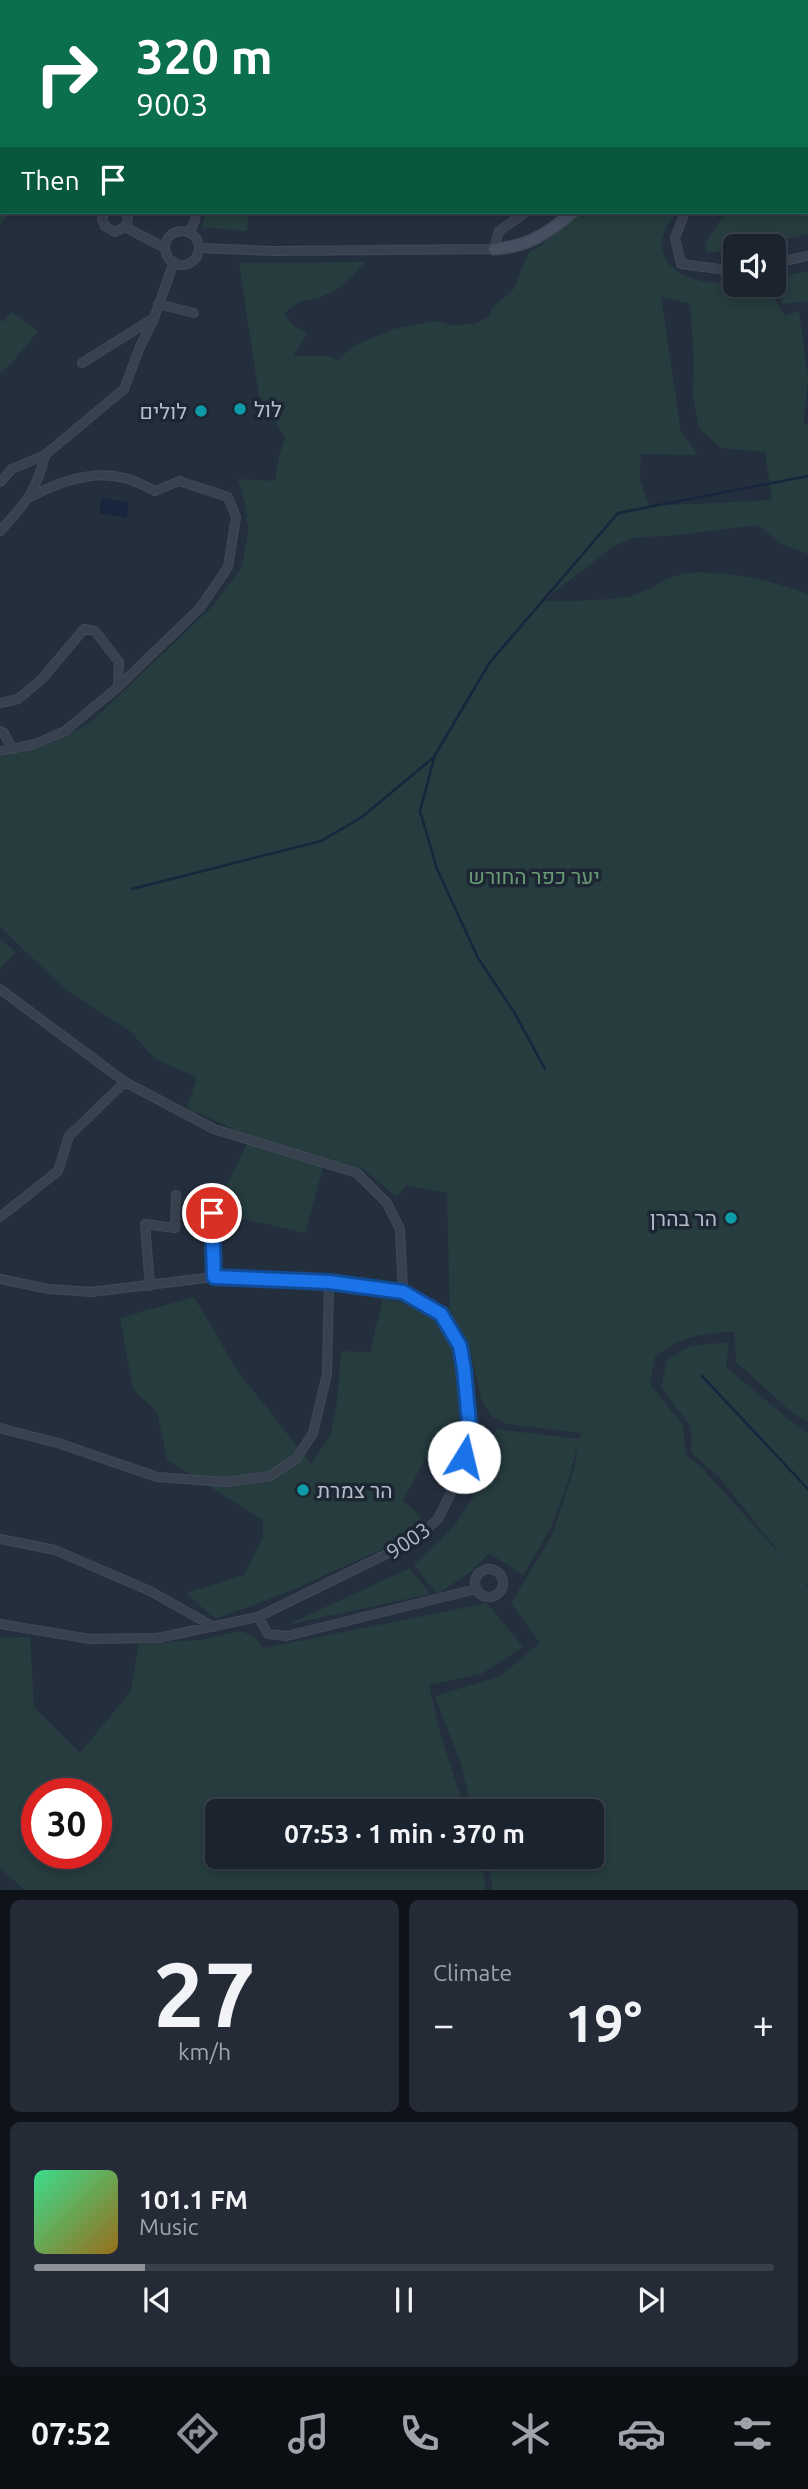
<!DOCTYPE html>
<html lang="en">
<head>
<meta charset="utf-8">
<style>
  body { margin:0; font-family:Ubuntu,Heebo,sans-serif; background:#242b36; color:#f1f3f6; height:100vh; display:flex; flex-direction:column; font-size:26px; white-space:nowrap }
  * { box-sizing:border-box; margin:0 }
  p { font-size:23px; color:#a0a4aa }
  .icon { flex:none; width:38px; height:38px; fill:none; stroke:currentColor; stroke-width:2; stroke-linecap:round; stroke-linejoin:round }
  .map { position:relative; height:1890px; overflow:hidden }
  .panel { display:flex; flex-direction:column; gap:10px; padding:10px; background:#0f1319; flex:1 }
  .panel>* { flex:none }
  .hud { position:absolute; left:0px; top:0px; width:808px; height:214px; box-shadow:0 4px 10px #0003,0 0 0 2px #39404a; background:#0b6e4f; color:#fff; overflow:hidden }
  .buttons { position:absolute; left:723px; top:234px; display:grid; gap:14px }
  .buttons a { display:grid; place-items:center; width:63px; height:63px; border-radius:10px; background:#1b232e; box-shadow:0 4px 10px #0003,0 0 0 2px #39404a; font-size:35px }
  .speed { position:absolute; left:21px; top:1778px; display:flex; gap:14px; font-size:35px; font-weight:700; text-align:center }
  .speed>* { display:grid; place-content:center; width:91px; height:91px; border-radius:50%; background:#1b232e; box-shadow:0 4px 10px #0003,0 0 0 2px #39404a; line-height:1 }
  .speed .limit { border:10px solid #d22; background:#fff; color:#111 }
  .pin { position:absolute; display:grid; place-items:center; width:60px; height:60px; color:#fff; margin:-30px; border:4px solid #fff; border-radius:50%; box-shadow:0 2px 7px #0007 }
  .me { position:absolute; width:77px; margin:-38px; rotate:9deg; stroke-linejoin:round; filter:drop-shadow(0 0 5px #0008) }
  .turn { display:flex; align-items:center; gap:24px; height:147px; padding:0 21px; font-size:32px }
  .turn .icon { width:91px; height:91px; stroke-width:2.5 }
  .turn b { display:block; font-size:49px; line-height:60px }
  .then { display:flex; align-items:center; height:66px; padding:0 21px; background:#0003; gap:14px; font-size:26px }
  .big { font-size:52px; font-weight:600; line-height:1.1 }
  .panel .card { flex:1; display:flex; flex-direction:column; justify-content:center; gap:10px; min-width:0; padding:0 24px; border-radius:10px; background:#242b36 }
  .panel .dial { align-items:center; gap:0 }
  .dial b { font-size:91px; line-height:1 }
  .song { display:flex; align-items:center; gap:21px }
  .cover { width:84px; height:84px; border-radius:10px; background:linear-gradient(135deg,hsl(150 70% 55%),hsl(40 70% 35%)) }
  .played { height:7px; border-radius:4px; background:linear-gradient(90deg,#8c9099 15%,#39404a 15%) }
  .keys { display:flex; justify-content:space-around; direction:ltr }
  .heat { display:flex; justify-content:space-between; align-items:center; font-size:38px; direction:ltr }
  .panel .tiles { flex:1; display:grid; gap:10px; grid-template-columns:1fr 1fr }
  .card:last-child { grid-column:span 2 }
  .trip { position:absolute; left:205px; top:1799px; width:399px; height:70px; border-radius:10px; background:#1b232e; box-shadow:0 4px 10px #0003,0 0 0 2px #39404a; font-weight:600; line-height:70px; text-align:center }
  .tab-bar { display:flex; height:112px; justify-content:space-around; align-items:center; background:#0b0e12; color:#a0a4aa }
  .tab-bar .icon { width:49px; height:49px }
  .tab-bar .on { color:#8c9099 }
  .tab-bar b { font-size:32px; color:#f1f3f6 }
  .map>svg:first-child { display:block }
</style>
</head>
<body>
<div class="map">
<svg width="808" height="1891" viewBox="0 0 808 1891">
  <rect width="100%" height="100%" fill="#242f3e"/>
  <path fill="#263c3f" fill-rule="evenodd" d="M0 0H36L2 2V212H12L0 225Z
    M808 25V234L757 247H735V252H707L705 244 725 212H807Z
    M204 212H249L247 231 202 227Z
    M580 212H677C634 261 690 288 735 283V285H770L774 298 785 316 799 311 808 377 804 423H808V554L782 544 758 525 677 535 633 538 614 546 543 601C558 602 623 600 635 595 654 588 669 574 690 573 728 570 773 581 808 594V1422L789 1410 736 1362 734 1332C698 1334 685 1335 655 1357L650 1384 683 1425 686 1455 702 1468 787 1562 719 1477 691 1453V1427L661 1387 667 1360 690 1346 729 1342 726 1367 787 1418 808 1433V1586L800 1578 808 1588V1890H493L486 1857H592V1811H473L460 1762 435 1696 500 1676 540 1643 511 1603 552 1535 574 1469 579 1440 567 1484 550 1530 523 1575 489 1553 472 1571 437 1594 414 1565 455 1525 473 1497 496 1429 579 1439 581 1433 506 1424 491 1416 481 1399 472 1358 450 1316 447 1193 406 1185 397 1197 363 1169 325 1160 305 1233 235 1217 223 1192 251 1137 187 1108 197 1077 155 1059 130 1031 66 990 0 927V757L47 745 90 723 213 606 242 567 248 532 245 503 238 479 275 481 279 456 285 437 259 396 239 263 366 262C354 274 339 291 323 296 303 303 301 297 284 314L293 325 307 334 293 356H326L338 360 353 346 394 329 436 321 451 325 474 324 489 317 492 308 513 290 529 252 542 245ZM661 297 690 304 694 361 693 396 699 428 721 448 765 452 772 500 649 506 640 479 641 454 698 455 681 432Z
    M808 271V309L807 301 782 304 776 278Z
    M12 312 38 331 11 364 0 373V320L3 322Z
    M0 939 16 952 0 969Z
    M194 1297 237 1370 311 1464 330 1436 337 1403 341 1351 370 1352 383 1298C395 1302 413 1304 424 1312 470 1344 459 1408 458 1457L432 1447 403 1500 422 1518 383 1549 283 1594 215 1619 186 1593 244 1575 263 1537V1520L167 1460 157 1412 133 1389 120 1318Z
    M410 1568 430 1594 287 1625Z
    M487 1603 523 1647 481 1674 429 1685 440 1732 465 1811H217V1857H480L484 1871 486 1890H25L0 1868V1638L30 1637 34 1707 80 1753 131 1691 139 1644 199 1640 239 1631 253 1635 264 1648ZM37 1794H96V1853H37Z"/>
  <path fill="#17263c" d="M102 498 129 503 127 518 99 513Z"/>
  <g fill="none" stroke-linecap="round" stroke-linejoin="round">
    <path stroke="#17263c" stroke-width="2.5" d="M132 889 321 841 362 817 434 757
      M545 1069 514 1012 478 958 437 869 420 811 435 755 490 662 618 513 808 476
      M702 1376 808 1489"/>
    <g stroke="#414a57" stroke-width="10">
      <path id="street" d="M551 0 552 2
        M54 2 55 0
        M120 2V0
        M105 212 102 219 105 226 115 232 125 227 128 219 125 212
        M685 212 675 238 681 264 735 271
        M125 227 165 248
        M165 248a17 17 0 1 1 34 0a17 17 0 1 1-34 0Z
        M189 232 195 221 196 212
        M199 248 274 251 494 249 499 231 526 212
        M774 263 808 256
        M158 304 194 313
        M82 363 154 318 174 262
        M0 482 12 469 45 455 124 389 140 347 154 318
        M28 498C56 483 92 469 124 478 134 480 145 486 155 491L179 481 228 497 236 517 228 567 200 608 118 687
        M0 531C25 504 37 491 45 455
        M0 703 18 699 42 679 84 629 95 631 119 662 118 687 65 731 35 744 0 751
        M0 731 4 733 12 749
        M0 989 125 1082 214 1129 357 1173 387 1203 400 1229 403 1292
        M212 1213 214 1277
        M0 1217 58 1171 69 1136 125 1082
        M0 1279 49 1289 91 1292 214 1277 329 1282 403 1292 441 1314 460 1346 469 1422 464 1457 454 1487 438 1519 411 1542 258 1617 158 1638 90 1639 0 1624
        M150 1286 145 1224 175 1228 176 1195
        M0 1428 61 1444 157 1477 226 1482 270 1476 296 1459 313 1433 327 1374 329 1282
        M0 1539 55 1550 150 1591 214 1627
        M475 1583a14 14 0 1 1 28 0a14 14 0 1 1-28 0Z
        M258 1617 268 1634 287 1636 476 1589"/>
    </g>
    <g stroke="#414a57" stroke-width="13">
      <path id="secondary" d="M804 2 806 0
        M494 249C528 247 548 233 573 212"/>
    </g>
    <use href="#street" stroke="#38414e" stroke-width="8"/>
    <use href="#secondary" stroke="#465061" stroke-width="10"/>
  </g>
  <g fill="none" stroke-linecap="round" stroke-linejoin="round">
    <g stroke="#114b97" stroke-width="18">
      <path id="route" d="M212 1213 214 1277 329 1282 403 1292 441 1314 460 1346 464 1369 469 1422 464 1457"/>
    </g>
    <use href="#route" stroke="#1a73e8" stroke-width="12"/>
  </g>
  <g fill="#0f9aa8" stroke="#1d2633" stroke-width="2.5">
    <circle cx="240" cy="409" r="7"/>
    <circle cx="201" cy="411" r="7"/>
    <circle cx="731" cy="1218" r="7"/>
    <circle cx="303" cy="1490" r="7"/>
  </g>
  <g text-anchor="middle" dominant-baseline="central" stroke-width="7" stroke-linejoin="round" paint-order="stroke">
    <g font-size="21" fill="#b4bcc9" stroke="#1d2633" text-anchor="start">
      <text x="254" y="409">לול</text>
      <text x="187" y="411" text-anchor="end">לולים</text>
      <text x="717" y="1218" text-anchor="end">הר בהרן</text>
      <text x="317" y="1490">הר צמרת</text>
    </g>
    <g font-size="21" fill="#6b9a76" stroke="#1d2633">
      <text x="534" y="876">יער כפר החורש</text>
    </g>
    <g font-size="21" fill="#b4bcc9" stroke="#1d2633">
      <text transform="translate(408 1540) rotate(-34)">9003</text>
    </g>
  </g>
</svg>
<div class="buttons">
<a><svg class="icon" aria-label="sound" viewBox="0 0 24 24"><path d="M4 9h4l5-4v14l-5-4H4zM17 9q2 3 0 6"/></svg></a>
</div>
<div class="speed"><div class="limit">30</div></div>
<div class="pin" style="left:212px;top:1213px;background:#d93025"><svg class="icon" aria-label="arrive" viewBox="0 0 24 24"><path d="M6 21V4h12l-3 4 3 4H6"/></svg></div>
<svg class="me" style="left:464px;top:1457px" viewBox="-20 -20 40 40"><circle r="19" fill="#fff"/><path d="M0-13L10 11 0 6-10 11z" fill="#1a73e8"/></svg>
<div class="trip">07:53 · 1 min · 370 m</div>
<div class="hud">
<div class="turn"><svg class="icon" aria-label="right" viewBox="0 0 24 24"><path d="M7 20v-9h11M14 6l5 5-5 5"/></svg><div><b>320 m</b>9003</div></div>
<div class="then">Then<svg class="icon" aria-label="arrive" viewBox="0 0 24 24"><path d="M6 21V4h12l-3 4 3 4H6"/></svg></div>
</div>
</div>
<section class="panel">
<div class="tiles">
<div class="card dial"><b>27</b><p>km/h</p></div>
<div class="card"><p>Climate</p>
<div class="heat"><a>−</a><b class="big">19°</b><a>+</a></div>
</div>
<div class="card">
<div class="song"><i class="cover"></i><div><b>101.1 FM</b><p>Music</p></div></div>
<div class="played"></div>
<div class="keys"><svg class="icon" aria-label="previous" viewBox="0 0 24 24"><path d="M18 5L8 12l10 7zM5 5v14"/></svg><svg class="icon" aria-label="pause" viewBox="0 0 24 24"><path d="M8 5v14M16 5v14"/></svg><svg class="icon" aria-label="next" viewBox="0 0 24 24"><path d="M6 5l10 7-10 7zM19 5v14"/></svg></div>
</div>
</div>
</section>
<nav class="tab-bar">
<b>07:52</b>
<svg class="icon on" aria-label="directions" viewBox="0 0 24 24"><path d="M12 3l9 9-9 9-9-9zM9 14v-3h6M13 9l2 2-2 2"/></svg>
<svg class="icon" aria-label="music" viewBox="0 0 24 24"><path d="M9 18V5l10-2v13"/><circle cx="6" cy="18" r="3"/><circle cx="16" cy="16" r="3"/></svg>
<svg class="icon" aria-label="phone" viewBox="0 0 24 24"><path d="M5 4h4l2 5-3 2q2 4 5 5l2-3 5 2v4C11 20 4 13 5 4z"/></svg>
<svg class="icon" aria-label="climate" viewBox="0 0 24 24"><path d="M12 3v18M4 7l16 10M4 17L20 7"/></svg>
<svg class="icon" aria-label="car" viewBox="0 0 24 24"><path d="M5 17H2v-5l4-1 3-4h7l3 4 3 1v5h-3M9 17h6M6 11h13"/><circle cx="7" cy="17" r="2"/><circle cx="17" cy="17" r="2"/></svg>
<svg class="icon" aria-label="filters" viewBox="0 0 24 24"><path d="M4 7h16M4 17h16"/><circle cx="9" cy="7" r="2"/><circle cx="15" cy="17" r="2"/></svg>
</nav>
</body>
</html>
